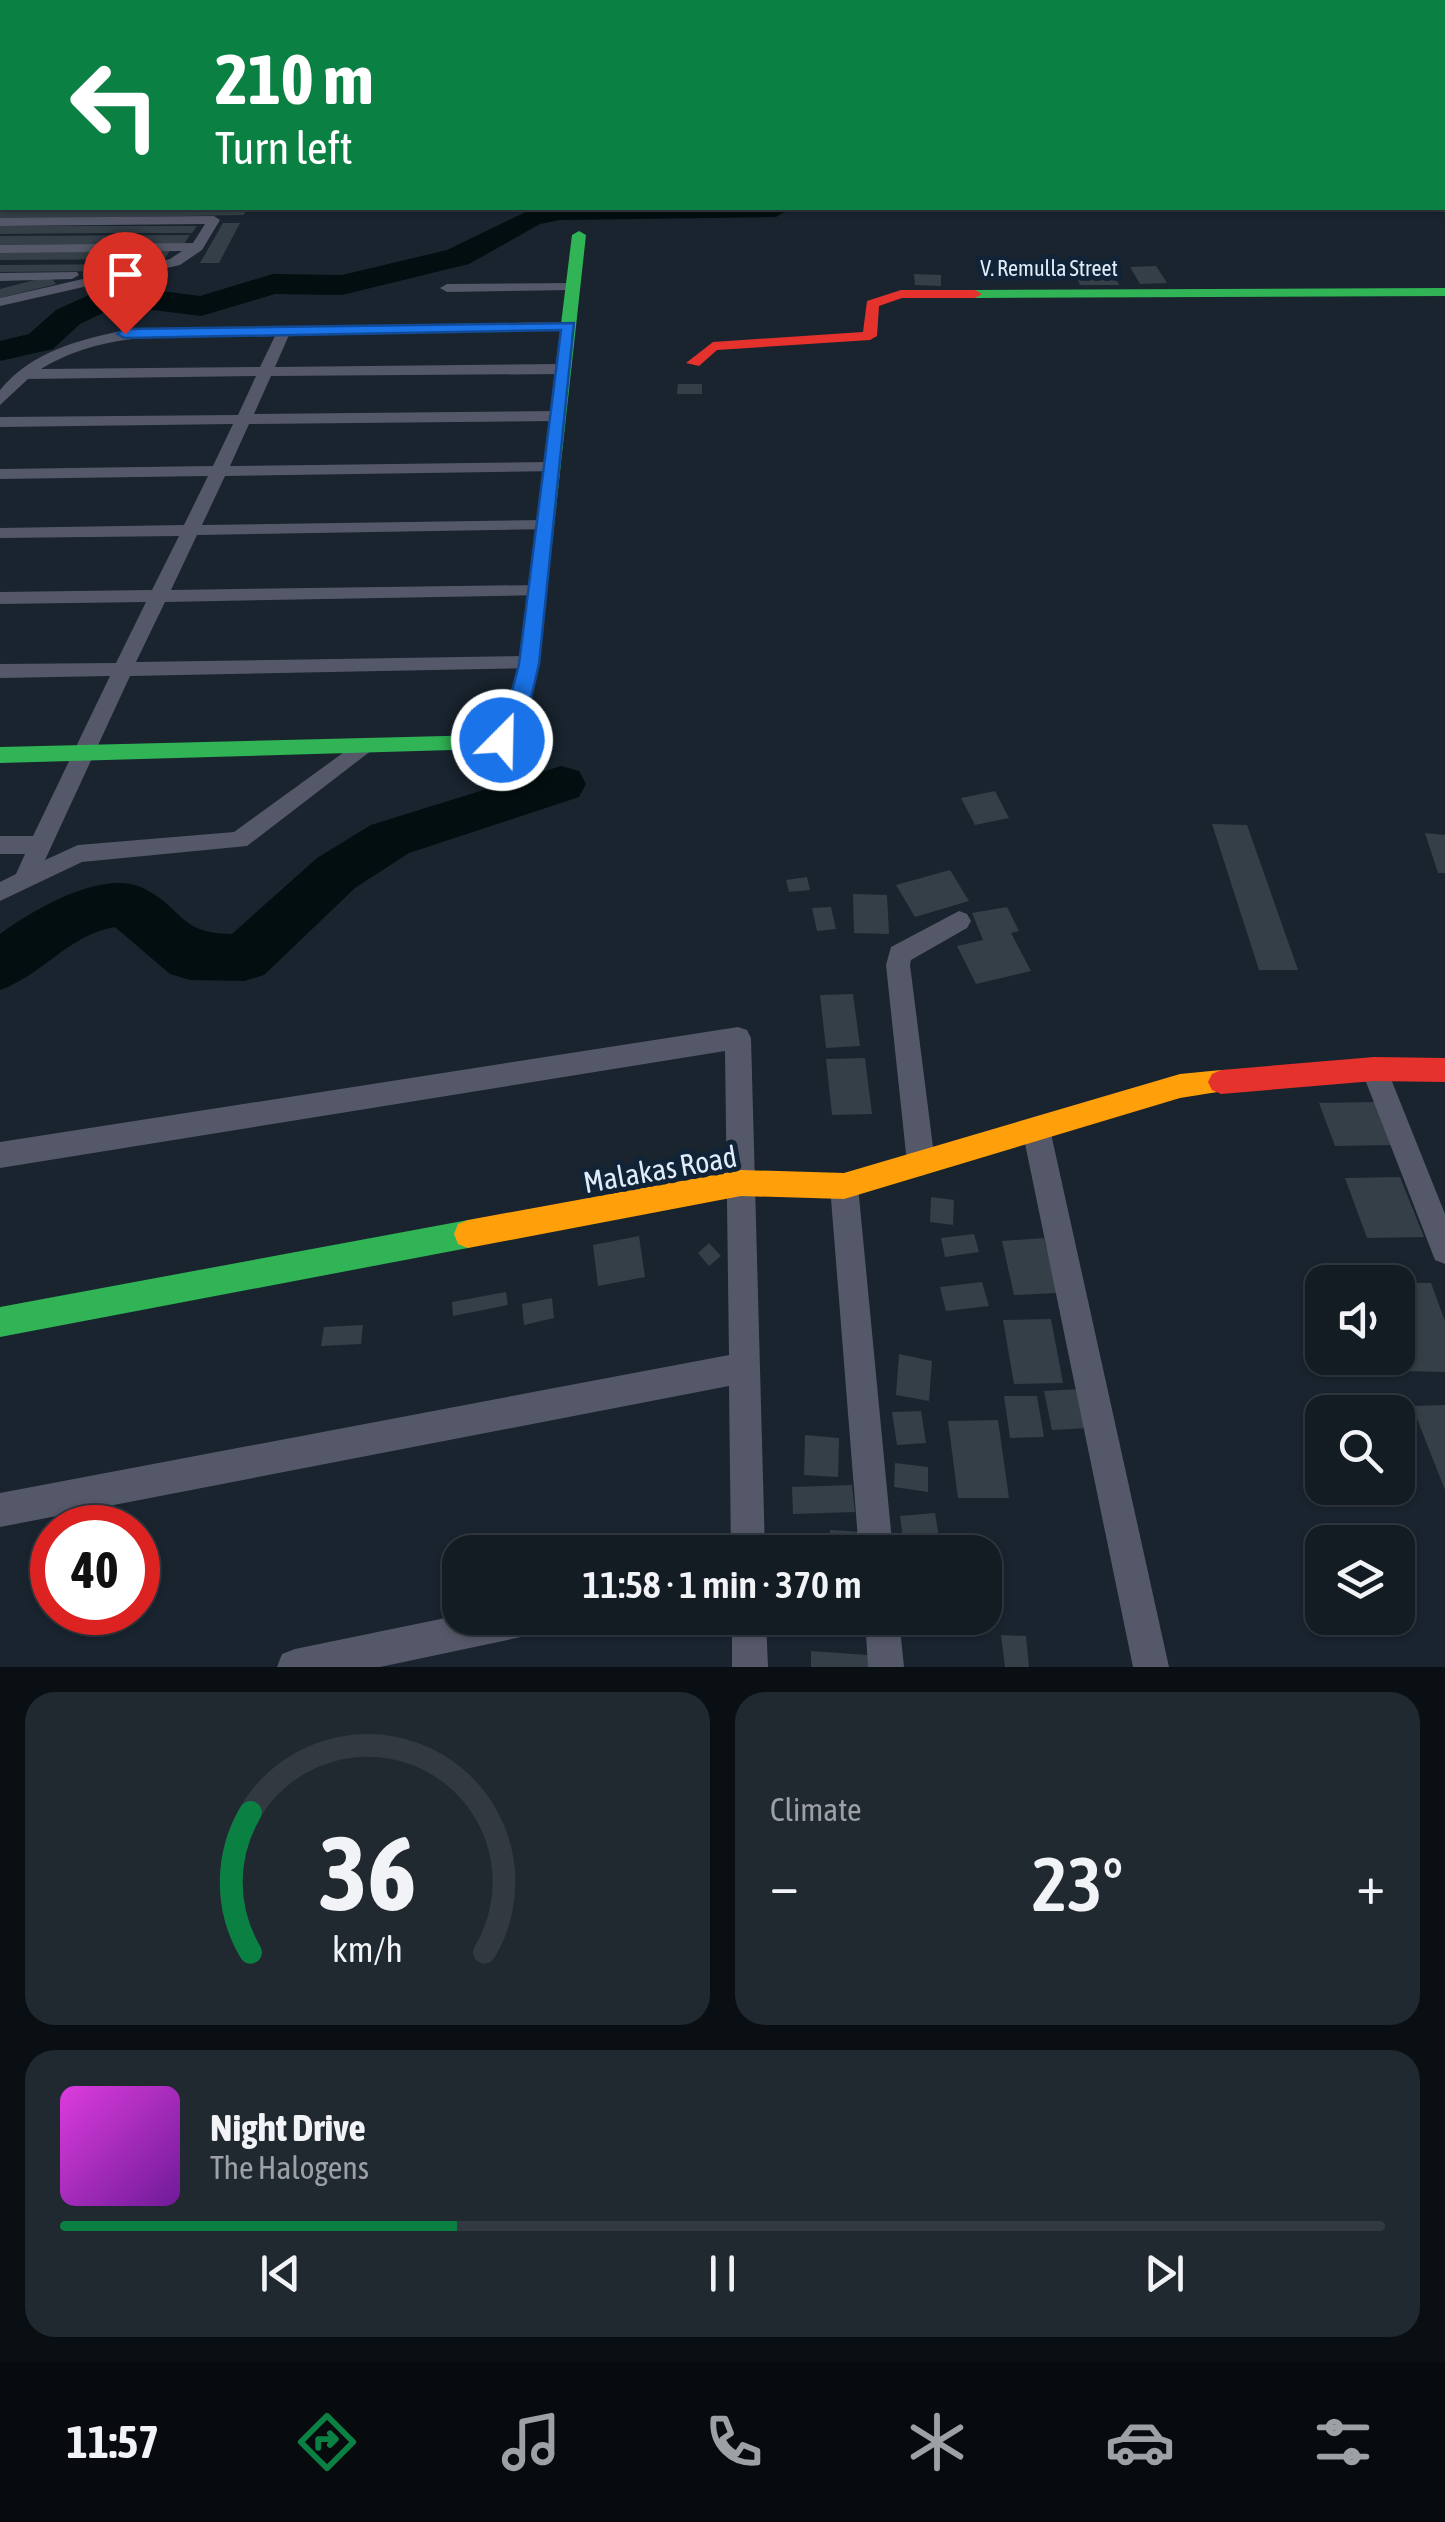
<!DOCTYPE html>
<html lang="en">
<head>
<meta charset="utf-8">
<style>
  body { margin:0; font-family:"Asap Condensed",sans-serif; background:#202830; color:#f1f3f6; height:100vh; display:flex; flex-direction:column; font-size:38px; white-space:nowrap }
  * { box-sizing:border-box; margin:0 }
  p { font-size:32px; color:#9da1a6 }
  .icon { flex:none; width:55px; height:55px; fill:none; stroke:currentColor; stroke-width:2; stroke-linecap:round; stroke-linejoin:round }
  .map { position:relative; height:1667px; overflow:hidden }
  .details { display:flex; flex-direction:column; gap:25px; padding:25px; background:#0a0f13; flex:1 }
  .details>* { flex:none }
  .top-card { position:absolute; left:0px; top:0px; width:1445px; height:210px; box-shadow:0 2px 8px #0004,0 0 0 2px #323941; background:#0b8043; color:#fff; overflow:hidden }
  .buttons { position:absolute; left:1305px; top:1265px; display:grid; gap:20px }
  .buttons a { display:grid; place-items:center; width:110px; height:110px; border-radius:20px; background:#131b23; box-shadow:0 2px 8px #0004,0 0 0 2px #323941; font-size:50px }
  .speed { position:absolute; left:30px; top:1505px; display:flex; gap:20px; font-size:50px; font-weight:700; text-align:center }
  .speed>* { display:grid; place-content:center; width:130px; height:130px; border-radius:50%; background:#131b23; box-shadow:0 2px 8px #0004,0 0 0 2px #323941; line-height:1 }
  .speed .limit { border:15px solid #d22; background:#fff; color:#111 }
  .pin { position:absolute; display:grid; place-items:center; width:85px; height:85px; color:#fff; margin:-102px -42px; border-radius:50% 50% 50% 0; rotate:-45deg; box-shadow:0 0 10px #0007 }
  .pin .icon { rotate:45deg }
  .me { position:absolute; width:110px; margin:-55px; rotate:23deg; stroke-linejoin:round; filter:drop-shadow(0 0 8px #0008) }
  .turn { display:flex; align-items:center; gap:35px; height:210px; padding:0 50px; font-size:45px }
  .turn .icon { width:130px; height:130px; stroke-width:2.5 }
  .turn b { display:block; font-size:70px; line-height:85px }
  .big { font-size:75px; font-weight:600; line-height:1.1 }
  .details .widget { flex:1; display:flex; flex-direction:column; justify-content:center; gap:15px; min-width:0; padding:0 35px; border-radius:30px; background:#202830 }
  .details .dial { align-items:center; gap:0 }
  .dial svg { height:260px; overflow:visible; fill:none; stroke:#323941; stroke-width:7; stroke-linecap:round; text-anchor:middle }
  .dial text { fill:#f1f3f6; stroke:none }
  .song { display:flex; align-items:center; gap:30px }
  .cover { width:120px; height:120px; border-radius:15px; background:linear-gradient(135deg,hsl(300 70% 55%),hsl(280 70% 35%)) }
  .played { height:10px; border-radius:5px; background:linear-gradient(90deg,#0b8043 30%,#323941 30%) }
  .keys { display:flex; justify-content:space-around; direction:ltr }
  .heat { display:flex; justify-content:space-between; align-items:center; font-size:55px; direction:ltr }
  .details .tiles { flex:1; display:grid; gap:25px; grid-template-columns:1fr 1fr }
  .widget:last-child { grid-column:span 2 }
  .trip { position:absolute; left:442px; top:1535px; width:560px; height:100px; border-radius:30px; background:#131b23; box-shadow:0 2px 8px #0004,0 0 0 2px #323941; font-weight:600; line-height:100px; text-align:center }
  .tabs { display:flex; height:160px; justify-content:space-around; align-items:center; background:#080b0e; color:#9da1a6 }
  .tabs .icon { width:70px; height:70px }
  .tabs .active { color:#0b8043 }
  .tabs b { font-size:45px; color:#f1f3f6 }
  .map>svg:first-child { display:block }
</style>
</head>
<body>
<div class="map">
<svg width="1445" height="1667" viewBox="0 0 1445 1667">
  <rect width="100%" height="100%" fill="#19242f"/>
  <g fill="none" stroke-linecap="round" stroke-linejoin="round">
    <path fill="#020e0f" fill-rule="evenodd" d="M805 0H835L836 2H807Z
      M1442 102H1445V118H1442Z
      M534 208H791L776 217 560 220 540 224 469 264 342 295 275 294 201 316 145 309 107 311 80 324 53 349 0 361V341L29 334 56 310 89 295 145 289 200 296 273 274 342 275 447 250Z
      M561 766 579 771 586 784 579 797 409 853 355 888 264 975 244 981 190 980 170 974 115 927C68 935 43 975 0 990V934C32 910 105 867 145 889 185 910 178 933 232 934L317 858 371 825Z"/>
  </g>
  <path fill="#343f47" d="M247 208 244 215 0 219V209Z
    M223 223H240L219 263H200Z
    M0 226H197L192 233H100L0 234Z
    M190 235 184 244 0 245V236Z
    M170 250 165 259 0 260V252Z
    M126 264 121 271 0 272V265Z
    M1156 266 1167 283 1140 284 1130 267Z
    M1074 271H1113L1119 285H1080Z
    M914 274 941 275V286L915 285Z
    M50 276 56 284 0 298V289Z
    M678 384H702V394H677Z
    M995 791 1009 818 975 825 961 798Z
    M1212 824 1247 825 1298 970H1259Z
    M1425 833 1445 835V873H1438Z
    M950 870 969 901 915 917 896 885Z
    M807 877 810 890 789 892 786 880Z
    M853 894 887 895 889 934 854 933Z
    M831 907 836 929 817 931 812 908Z
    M1007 907 1019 931 1011 933 1031 971 976 984 957 946 983 940 972 913Z
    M853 994 860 1046 826 1048 820 995Z
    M865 1058 872 1114 832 1115 826 1059Z
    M1375 1102 1392 1145 1335 1146 1319 1103Z
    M1400 1177 1424 1237 1367 1238 1345 1178Z
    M931 1197 954 1200 953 1225 930 1222Z
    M974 1234 979 1252 945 1257 941 1238Z
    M639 1236 645 1277 598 1286 593 1245Z
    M1044 1238 1057 1293 1014 1295 1002 1241Z
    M709 1243 721 1256 709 1266 698 1253Z
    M982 1282 989 1306 946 1311 940 1287Z
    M1398 1283H1431L1445 1321V1372L1400 1371 1395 1358Z
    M506 1292 508 1305 453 1316 452 1302Z
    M552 1298 554 1318 524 1325 522 1304Z
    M1051 1319 1063 1383 1014 1384 1003 1320Z
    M363 1325 361 1344 321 1346 324 1327Z
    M899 1354 932 1361 929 1401 896 1395Z
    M1080 1389 1089 1428 1052 1430 1044 1391Z
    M1004 1396H1037L1044 1437 1010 1438Z
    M1445 1405V1490L1412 1406Z
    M921 1411 926 1443 897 1445 892 1412Z
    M998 1420 1009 1498H958L948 1421Z
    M805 1435 839 1438 838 1477 804 1475Z
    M895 1463 928 1467V1492L894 1487Z
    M852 1485 855 1512 793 1514 792 1487Z
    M935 1513 940 1543 904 1546 900 1516Z
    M830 1530 863 1532 864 1552H830Z
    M1001 1635 1026 1636 1029 1667H1005Z
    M811 1651 868 1655 869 1667H811Z"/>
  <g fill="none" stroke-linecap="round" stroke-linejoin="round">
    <path fill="#555868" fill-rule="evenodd" d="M718 0H751L753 2H722Z
      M2 28V35L0 36V29Z
      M0 79H2V85H0Z
      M214 216 220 220 202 250 180 265 0 306V298L170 259 182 251 0 253V245L193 243 205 224 0 226V218Z
      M77 272 79 275 72 279 0 281V273Z
      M578 283V289L573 290 447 292 440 288 447 284Z
      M568 322 573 323V329L289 335 275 367 563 364 571 369 563 374 271 376 254 414 558 411 566 416 558 421 249 424 230 466 552 462 558 463V471L225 476 202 525 545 520 554 525 551 529 197 535 171 590 537 585 544 587V595L165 602 136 662 529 656 539 663 536 668 130 676 45 860 78 845 234 832 358 742 365 740 376 747 247 846 82 862 0 901V882L16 874 25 854H0V836H33L110 676 0 678V664L116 663 146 602 0 604V592L152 590 179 536 0 538V528L184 525 208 476 0 479V469L213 466 233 424 0 427V417L238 415 256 376 28 379 0 405V390C31 352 78 340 125 330ZM275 336 260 367 41 369C110 326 197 337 275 336Z
      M959 911 967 914 971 921 967 928 911 960 910 965 935 1163 931 1172 921 1176 911 1172 907 1163 886 965 891 947Z
      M738 1027 747 1030 751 1038 765 1552H731L729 1386 0 1527V1493L729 1355 725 1051 0 1168V1142Z
      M1374 1057 1383 1061 1387 1069 1445 1214V1264L1435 1260 1361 1069 1365 1061Z
      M1036 1117 1046 1120 1050 1129 1169 1667H1133L1022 1129 1026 1120Z
      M844 1173 854 1177 858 1186 893 1552H859L830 1186 834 1177Z
      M460 1615 548 1618 543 1630 531 1635 380 1667H277L282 1654 295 1649Z
      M732 1618H766L768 1667H732Z
      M865 1618H899L904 1667H868Z"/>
    <path fill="#30b455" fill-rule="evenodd" d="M1442 9H1445V15H1442Z
      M579 231 586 235 539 663 519 738 487 749 0 763V747L486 735 503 729 519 663 572 235Z
      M1445 288V296L975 298 968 294 975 290Z
      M468 1220 478 1224 482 1234 478 1244 468 1248 0 1337V1307Z"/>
    <path fill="#ff9f0a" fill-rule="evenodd" d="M1221 1070 1230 1074 1234 1082 1230 1090 1180 1098 844 1199 741 1196 468 1248 458 1244 454 1234 458 1224 468 1220 741 1170 844 1173 1180 1074Z"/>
    <path fill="#e5322d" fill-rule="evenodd" d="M901 290H975L982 294 975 298H902L879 306 877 336 870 340 717 350 699 366 686 363 713 342 863 332 867 301Z
      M1374 1057 1445 1058V1082L1374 1081 1221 1094 1212 1090 1208 1082 1212 1074 1221 1070Z"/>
  </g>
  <path fill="#1a73e8" stroke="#114b97" stroke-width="2.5" d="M574 323 539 664 523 732 502 748 491 740 502 729 519 664 561 330 125 338 117 334 125 329Z"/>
  <g text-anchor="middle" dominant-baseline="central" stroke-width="10" stroke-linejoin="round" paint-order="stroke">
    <g font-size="22" fill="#e0ecfa" stroke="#112437">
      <text x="1049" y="268">V. Remulla Street</text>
    </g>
    <g font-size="30" fill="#e0ecfa" stroke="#112437">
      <text transform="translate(660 1169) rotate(-10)">Malakas Road</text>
    </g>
  </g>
</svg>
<div class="buttons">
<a><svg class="icon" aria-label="sound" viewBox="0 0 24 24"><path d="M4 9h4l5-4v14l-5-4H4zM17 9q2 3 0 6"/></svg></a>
<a><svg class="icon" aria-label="search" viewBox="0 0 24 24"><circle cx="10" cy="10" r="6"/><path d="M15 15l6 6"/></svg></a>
<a><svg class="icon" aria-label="layers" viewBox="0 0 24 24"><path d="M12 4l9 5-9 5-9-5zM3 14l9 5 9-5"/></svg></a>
</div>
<div class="speed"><div class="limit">40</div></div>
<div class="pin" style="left:125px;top:334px;background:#d93025"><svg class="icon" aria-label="arrive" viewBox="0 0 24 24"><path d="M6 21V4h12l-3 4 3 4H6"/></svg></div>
<svg class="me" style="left:502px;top:740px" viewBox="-20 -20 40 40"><circle r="17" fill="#1a73e8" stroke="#fff" stroke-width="3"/><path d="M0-11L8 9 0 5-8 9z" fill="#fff"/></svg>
<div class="trip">11:58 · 1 min · 370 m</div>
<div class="top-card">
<div class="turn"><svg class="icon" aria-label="left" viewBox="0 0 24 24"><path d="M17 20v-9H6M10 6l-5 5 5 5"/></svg><div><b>210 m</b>Turn left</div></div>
</div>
</div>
<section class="details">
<div class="tiles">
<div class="widget dial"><svg viewBox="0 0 100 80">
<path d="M14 69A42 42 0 1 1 86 69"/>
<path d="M14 69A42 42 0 0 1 14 26" stroke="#0b8043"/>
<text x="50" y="56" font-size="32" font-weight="700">36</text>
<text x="50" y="72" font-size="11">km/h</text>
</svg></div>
<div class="widget"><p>Climate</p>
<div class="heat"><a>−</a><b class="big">23°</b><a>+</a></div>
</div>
<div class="widget">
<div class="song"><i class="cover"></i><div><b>Night Drive</b><p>The Halogens</p></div></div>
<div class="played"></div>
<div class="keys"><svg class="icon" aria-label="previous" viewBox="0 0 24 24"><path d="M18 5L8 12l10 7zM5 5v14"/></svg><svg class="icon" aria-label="pause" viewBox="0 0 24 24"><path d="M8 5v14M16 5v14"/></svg><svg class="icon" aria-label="next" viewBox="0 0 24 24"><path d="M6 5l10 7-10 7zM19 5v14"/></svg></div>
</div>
</div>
</section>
<nav class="tabs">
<b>11:57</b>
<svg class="icon active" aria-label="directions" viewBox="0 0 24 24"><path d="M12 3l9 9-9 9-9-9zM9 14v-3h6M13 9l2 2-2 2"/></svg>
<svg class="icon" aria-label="music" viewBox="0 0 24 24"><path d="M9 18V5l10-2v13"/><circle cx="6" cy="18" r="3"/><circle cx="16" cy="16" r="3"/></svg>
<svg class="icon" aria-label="phone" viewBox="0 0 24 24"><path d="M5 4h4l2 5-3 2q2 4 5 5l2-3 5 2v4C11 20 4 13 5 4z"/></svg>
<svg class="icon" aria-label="climate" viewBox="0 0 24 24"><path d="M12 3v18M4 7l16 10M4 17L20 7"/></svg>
<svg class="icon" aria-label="car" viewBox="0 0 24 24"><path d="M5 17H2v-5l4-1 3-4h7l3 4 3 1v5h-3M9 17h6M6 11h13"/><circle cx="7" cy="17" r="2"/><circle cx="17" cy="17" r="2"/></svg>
<svg class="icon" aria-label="filters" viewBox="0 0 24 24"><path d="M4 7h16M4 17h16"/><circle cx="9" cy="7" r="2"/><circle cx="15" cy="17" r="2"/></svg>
</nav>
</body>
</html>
